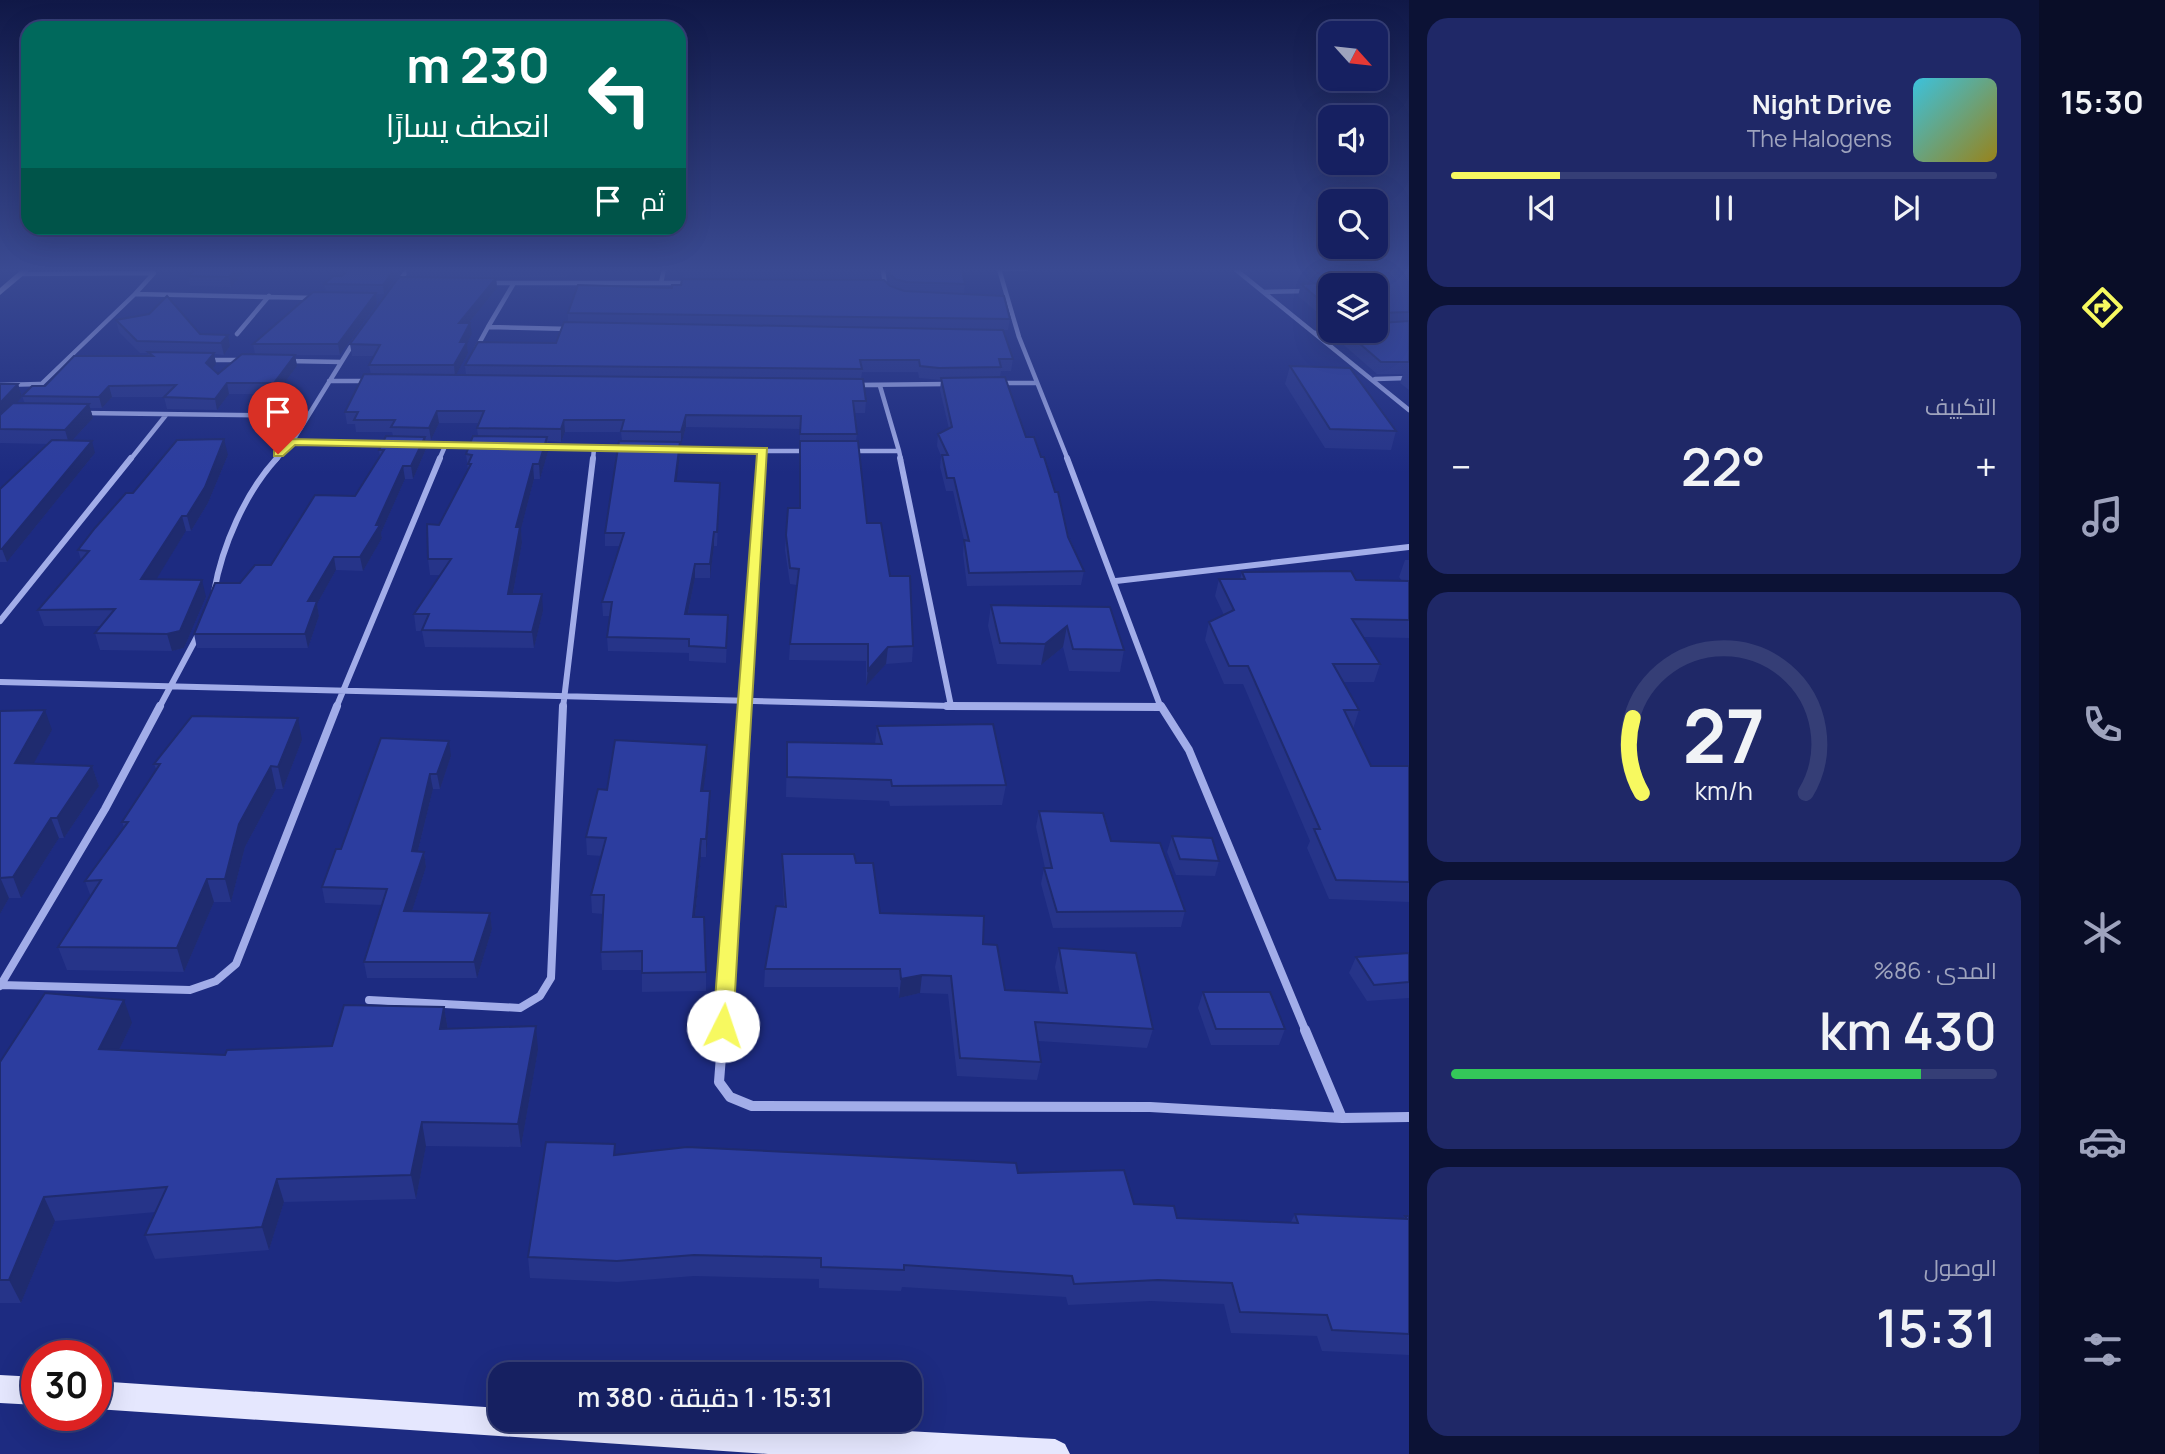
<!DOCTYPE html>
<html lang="ar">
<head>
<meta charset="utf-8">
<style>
  body { margin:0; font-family:Manrope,Cairo,sans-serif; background:#1f2867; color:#f1f3f6; direction:rtl; height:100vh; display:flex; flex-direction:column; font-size:26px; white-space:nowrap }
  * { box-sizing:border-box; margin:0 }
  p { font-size:23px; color:#9ea3bd }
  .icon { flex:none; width:38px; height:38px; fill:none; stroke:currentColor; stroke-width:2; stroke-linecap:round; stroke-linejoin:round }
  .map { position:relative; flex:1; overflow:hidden; direction:ltr }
  .drawer { display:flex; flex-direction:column; gap:18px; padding:18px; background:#0c1235; width:630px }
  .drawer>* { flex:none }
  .top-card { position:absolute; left:21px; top:21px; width:665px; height:214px; border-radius:21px; box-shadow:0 7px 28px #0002,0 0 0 2px #353e76; direction:rtl; background:#00695c; color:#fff; overflow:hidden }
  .needle { width:46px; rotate:117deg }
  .buttons { position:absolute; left:1318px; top:21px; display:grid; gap:14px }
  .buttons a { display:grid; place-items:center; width:70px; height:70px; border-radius:14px; background:#162061; box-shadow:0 7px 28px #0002,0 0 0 2px #353e76; font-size:35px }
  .speed { position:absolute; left:21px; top:1340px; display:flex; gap:14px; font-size:35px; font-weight:700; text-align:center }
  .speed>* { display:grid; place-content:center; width:91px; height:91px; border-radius:50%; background:#162061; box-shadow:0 7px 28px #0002,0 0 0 2px #353e76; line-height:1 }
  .speed .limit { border:10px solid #d22; background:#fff; color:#111 }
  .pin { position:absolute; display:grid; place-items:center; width:60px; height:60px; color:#fff; margin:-72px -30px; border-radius:50% 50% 50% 0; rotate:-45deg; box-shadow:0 0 7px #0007 }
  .pin .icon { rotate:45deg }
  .me { position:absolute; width:77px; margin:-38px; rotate:4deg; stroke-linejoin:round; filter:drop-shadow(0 0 5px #0008) }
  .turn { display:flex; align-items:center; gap:24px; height:147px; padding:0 21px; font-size:32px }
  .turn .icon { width:91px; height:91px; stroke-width:2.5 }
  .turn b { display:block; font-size:49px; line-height:60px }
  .then { display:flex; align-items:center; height:66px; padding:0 21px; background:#0003; gap:14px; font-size:26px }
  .big { font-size:52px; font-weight:600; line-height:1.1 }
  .drawer .card { flex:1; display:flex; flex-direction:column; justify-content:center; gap:10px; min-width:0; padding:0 24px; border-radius:21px; background:#1f2867 }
  .drawer .dial { align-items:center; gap:0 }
  .dial svg { height:182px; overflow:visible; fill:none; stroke:#353e76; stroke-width:7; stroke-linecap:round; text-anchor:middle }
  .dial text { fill:#f1f3f6; stroke:none }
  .song { display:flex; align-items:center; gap:21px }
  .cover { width:84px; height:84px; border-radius:10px; background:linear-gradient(135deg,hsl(190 70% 55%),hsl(50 70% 35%)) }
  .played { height:7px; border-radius:4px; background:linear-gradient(90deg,#f7f960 20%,#353e76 20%) }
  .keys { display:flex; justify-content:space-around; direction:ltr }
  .heat { display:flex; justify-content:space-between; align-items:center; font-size:38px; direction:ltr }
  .charge { height:10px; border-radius:5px; background:linear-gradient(90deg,#34c759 86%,#353e76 0) }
  .trip { position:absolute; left:488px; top:1362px; width:434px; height:70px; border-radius:21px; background:#162061; box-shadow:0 7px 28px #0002,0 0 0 2px #353e76; font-weight:600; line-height:70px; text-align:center; direction:rtl }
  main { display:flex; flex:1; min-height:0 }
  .dock { display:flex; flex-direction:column; width:126px; justify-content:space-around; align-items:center; background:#090d27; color:#9ea3bd }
  .dock .icon { width:49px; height:49px }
  .dock .on { color:#f7f960 }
  .dock b { font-size:32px; color:#f1f3f6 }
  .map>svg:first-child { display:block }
</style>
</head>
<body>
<main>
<nav class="dock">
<b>15:30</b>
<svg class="icon on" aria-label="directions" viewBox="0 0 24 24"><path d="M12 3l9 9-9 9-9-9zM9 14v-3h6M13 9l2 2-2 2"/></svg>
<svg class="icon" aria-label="music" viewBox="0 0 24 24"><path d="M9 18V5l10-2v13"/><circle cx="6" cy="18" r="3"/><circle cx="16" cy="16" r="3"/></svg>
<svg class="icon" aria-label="phone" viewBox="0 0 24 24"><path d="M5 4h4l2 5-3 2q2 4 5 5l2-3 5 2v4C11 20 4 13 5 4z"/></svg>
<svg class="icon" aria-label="climate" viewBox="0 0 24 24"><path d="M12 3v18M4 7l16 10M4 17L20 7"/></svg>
<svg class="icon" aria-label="car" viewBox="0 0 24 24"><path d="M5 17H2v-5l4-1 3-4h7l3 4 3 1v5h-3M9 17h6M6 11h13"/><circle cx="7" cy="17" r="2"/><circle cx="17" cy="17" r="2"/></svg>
<svg class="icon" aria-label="filters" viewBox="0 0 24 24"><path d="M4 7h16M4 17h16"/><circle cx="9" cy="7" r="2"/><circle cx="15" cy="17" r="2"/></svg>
</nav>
<section class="drawer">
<div class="card">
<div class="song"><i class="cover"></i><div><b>Night Drive</b><p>The Halogens</p></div></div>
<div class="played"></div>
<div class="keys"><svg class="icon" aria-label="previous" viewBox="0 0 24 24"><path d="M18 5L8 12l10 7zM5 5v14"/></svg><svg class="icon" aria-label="pause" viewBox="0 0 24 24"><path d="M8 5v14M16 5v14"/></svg><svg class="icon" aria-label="next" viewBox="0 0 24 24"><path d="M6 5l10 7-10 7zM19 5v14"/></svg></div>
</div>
<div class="card"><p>التكييف</p>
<div class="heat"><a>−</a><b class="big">22°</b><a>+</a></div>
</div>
<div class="card dial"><svg viewBox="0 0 100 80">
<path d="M14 69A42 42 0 1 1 86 69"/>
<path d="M14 69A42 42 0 0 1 10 36" stroke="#f7f960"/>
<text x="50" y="56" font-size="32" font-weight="700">27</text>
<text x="50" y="72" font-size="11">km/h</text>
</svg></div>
<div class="card"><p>المدى · 86%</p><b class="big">430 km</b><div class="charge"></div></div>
<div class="card"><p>الوصول</p><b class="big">15:31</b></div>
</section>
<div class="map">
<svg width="1409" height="1454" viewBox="0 0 1409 1454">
  <rect width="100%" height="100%" fill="#1d2b81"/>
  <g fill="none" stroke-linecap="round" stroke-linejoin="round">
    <path stroke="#a2ade9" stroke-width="3.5" d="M999 269H1027"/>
    <path stroke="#a2ade9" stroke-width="4.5" d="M883 269 885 286
      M999 269 1019 337 1068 460
      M1235 269 1409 410
      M21 274 154 273 135 294 316 298
      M398 283 408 269
      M487 283H689
      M661 283 664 269
      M1264 292 1308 291
      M488 327 514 283
      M1315 333 1357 331
      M237 334 269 296
      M476 349 488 327 570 329
      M208 360H242
      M288 361 341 362
      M1375 379 1409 378
      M329 381H370
      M998 383H1037
      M0 385 40 384
      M855 385 948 384
      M880 386 899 451
      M32 393 135 294
      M83 413 307 416
      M292 442 391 443
      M417 443 479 445
      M540 447 626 449
      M672 450 763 451
      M852 451H899L901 460
      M130 460 166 415
      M276 460 292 442 355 340
      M439 460 446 444
      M593 460 594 448
      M762 460 763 451H809"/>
    <path stroke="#a2ade9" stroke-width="6" d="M900 458 951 706
      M1067 458 1161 708
      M1116 581 1409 547
      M214 592C222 546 245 493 277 458
      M0 621 131 458
      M0 682 951 706 1161 707
      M159 708 199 633
      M336 708 440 458
      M563 708 593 458
      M745 708 763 458"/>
    <path stroke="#a2ade9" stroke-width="8" d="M947 706 1161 707
      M1161 706 1189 750 1306 1032
      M0 985 190 990 216 981 236 964 337 706
      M0 986 105 809 160 706
      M369 1000 520 1008 540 996 551 978 563 706
      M723 1032 745 706"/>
    <path stroke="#a2ade9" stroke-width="10" d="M723 1030 719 1082 730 1097 752 1106 1150 1107 1342 1118 1409 1117
      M1305 1030 1342 1118"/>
    <path fill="#cdd3f7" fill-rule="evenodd" d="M22 269H31L0 295V288Z"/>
    <path fill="#e5e7fe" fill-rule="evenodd" d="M0 1375 37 1377V1405L0 1403Z
      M96 1381 500 1408V1419H680L1055 1439 1065 1444 1070 1454H768L96 1409Z"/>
  </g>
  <path fill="#263489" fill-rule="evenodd" d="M195 269H292L291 270H246L231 287 190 286 188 276Z
    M349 269H402L384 294H376L377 304 340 355H295L297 366 276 394H229L217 410 167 409 164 397H112L102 408H90L93 418 72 441 95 453 7 562H0V489L49 444 0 443V384H18L22 397 16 403 25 404 22 396 45 386 149 356 148 353H140L119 332 116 320 200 334 228 335 230 346 224 355 214 354 216 364 212 369 218 374 255 354 253 344 326 292 324 284 342 276Z
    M406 269H570L567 277H487L496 278 497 288 469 323 472 334 467 343 468 353 456 375H466L465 365 556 343 568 322V313L681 285 683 279V269H880V280L892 287 890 284 888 269H962L965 284 964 293 1010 319 1008 330H1003L1013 359 1011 371H1001L1000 377 1084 571 1081 585 967 586 963 554 964 540 953 491H946L940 467 941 456 937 446 938 434 949 429 940 390 941 380 919 378 918 372H862L861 379 866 401 865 413H854L857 434 856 441 867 523 890 576 913 646 912 662 886 664 866 686V661L789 660 790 644 797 585 790 584 785 550 786 535 799 508 800 429 686 427 681 445H680V454L676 481 720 483 717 546H714L710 578H695L688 614 728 615 726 663 689 661V653L608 651 607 637 610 616H603L602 602 620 546H605V533L622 441 621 432H565L561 442 548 441V452L540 479H534L521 529 522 543 513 594 543 611 534 648 425 647 422 631H416L414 614 440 575H430L428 559 439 525 468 470 466 454 478 436 477 428 479 423H439L431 440H425L426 449 413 479H405L381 533 382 538 363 571 336 570 317 604 319 616 308 648H197L194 634 240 583 271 565 355 496 380 457 379 450 393 436 392 432H356L355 424H347L345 412 371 375 369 365 374 356H352L350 344 407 277Z
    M1296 269H1409V390L1400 383 1403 374H1377L1338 340 1341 331H1376V285H1330V323L1298 296 1301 284H1315ZM1377 273 1383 277 1377 279Z
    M1290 366 1396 431 1391 450 1325 448 1285 384Z
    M228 455 208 503 191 531H186L156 579 206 597 184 648 172 651 100 650 95 633 101 626H44L38 610 81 560 78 550 133 493Z
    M1405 560H1409V638L1363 637 1380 664 1374 682H1343L1359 710 1353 729 1371 766H1409V902L1329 899 1307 848 1310 841 1243 684H1224L1205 640 1209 622 1224 615 1215 596 1219 579H1240L1242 572 1356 580 1402 581 1399 577Z
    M991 605 1110 607 1124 650 1120 672 1069 671 1063 647 1041 665 997 664 988 626Z
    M0 711 52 730 33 764 92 766 99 786 64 838H59L21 898H9L0 914Z
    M877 726 1006 785 1002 805 890 806 889 801 786 797 787 742 875 744Z
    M302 740 283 789H276L245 847 231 902H214L184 972 67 970 58 947 91 897 85 881 124 827 122 822 156 769 154 764Z
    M707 745V763L703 791 710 809 706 857H701L695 917 706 972V991L642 992V970H602L601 952 603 914 592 913 591 895 602 856 587 855 586 837 607 790Z
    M451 756 440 789H433L418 851 424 852 426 867 412 911 490 913 492 929 477 978H367L364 962 382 905 325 903 322 887 341 849Z
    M1039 811 1111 841 1185 911 1181 927 1053 928 1041 884 1044 868H1045L1036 827Z
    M1172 836 1219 861 1215 876 1176 875 1167 852Z
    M782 854 856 863 880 913 983 944 1005 990 1060 993 1055 967 1059 948 1153 1029 1147 1048 1038 1041 1041 1062 1037 1080 957 1076 948 994 920 993 899 998 898 987H764L765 969 784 906 782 872Z
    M1409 953V998L1367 1001 1349 973 1356 957Z
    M1203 992 1285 1029 1279 1045H1211L1198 1008Z
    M444 1007 448 1029 538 1050 521 1147 426 1146 416 1199 284 1202 269 1250 155 1259 145 1235 156 1212 55 1221 21 1303H0V1062L132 1023 119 1050 225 1055 332 1046Z
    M615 1144V1154L1018 1173 1134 1204 1177 1218 1291 1222 1295 1214 1404 1219 1405 1216H1409V1355L1322 1351 1317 1336 1231 1333 1224 1304 1151 1301 1068 1305 1066 1297 902 1287 901 1291 819 1288V1279L694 1276 618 1282 530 1278 528 1257Z"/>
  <path fill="#1f2b6f" d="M236 269H246V270L231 287 229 277Z
    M394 269H402L384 294 383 285Z
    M496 278 497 288 460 334 459 323Z
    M376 293 377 304 340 355 338 344Z
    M470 323 472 334 467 343 468 353 455 377 454 365 460 342Z
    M228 335 230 346 224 355 221 343Z
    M214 353 216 364 208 374 206 363Z
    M295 355 297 366 276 394 274 383Z
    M227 383 229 394 217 410 215 399Z
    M18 384 22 397 0 421V403Z
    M109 386 112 397 102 408 99 397Z
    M89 404 93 418 69 444 65 430Z
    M437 411 439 423 431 440 429 428Z
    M686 415V427L681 445V432Z
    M564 420 565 432 561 442V429Z
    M425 437 426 449 413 479 411 466Z
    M547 437 548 452 540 479 539 464Z
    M224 439 228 455 208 503 191 531 187 516Z
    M92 441 95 453 7 562 2 549Z
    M680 442V454L675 494V481Z
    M533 464 534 479 521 529 522 543 510 610 508 594 516 527Z
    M403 466 405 479 381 533 382 538 363 571 360 557Z
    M182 516 186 531 146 596 141 579Z
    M714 532V546L710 578V564Z
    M334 557 336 570 317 604 319 616 308 648 305 634 308 601Z
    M695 564V578L685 628V614Z
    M202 580 206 597 184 648 172 651 167 634Z
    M542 594 543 611 534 648 532 632Z
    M1067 626 1063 647 1041 665 1045 644Z
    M888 647 886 664 866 686 868 670Z
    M45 710 52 730 23 783 15 763Z
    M298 718 302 740 283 789 278 767Z
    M449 741 451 756 440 789 437 774Z
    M707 745V763L701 809V791Z
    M92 766 99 786 64 838 57 818Z
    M271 766 276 789 245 847 231 902 225 879 239 824Z
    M430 774 433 789 414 867 412 851Z
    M710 791V809L706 857V839Z
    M51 818 59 838 21 898 13 877Z
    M701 839V857L693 936V917Z
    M424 852 426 867 407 927 404 911Z
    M0 877 9 898 0 914Z
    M207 879 214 902 184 972 177 948Z
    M490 913 492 929 477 978 474 962Z
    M922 975 920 993 899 998 901 979Z
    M124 1000 132 1023 108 1073 99 1049Z
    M444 1007 448 1030 440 1029Z
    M536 1026 538 1050 521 1147 518 1124Z
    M422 1122 426 1146 416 1199 411 1175Z
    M277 1179 284 1202 269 1250 262 1227Z
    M44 1197 55 1221 21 1303 9 1280Z"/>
  <path fill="#2c3d9f" stroke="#1f2b6f" stroke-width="2" d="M195 269H236L229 277 188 276Z
    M349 269H394L383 285 324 284 333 276H342Z
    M683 269H880V271L683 270Z
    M890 269H962L965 284 906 282 895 279 890 274Z
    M1313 269H1374L1377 271V279L1390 274V269H1409V312L1379 313 1376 317V285H1330V309L1301 284 1334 283 1337 276 1320 274Z
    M399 277 496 278 459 323H470L460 342H467L454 365H369L380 345 350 344Z
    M682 279 884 280 890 286 904 291 1004 296 1010 319 568 313 578 285 672 288V285H681Z
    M313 292 376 293 338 344H253Z
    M167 296 200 334 228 335 221 343 137 341 116 320 149 314Z
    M1376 319 1380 323 1409 321V362H1381L1345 331H1376Z
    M564 322 1003 330 1013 359H999L1001 367 939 368 920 366 919 360H860L862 369 465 365 478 342 556 343Z
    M148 352 214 353 206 363 218 374 242 354 295 355 274 383H227L215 399 164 397 176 385 109 386 99 397 22 396 32 386H45L74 356H153Z
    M1290 366 1350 368 1396 431 1330 429Z
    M364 374 863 379 866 401H853L857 434H800L801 416 686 415 681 432 621 431 624 420H564L561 429 477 428 484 411H437L429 428 391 427 395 420H354L358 412H345Z
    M1005 377 1026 437H1034L1041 457H1044L1055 492H1058L1068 537 1084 571 969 573 964 540 969 541 954 478H947L942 455H948L938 434 952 427 941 378Z
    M0 384H18L0 403Z
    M13 403 89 404 65 430 0 429V415Z
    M386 436 425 437 411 466H403L376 525H380L360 557H334L308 601H317L305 634H194L215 583H240L255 565H271L315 495 355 496 384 450H379Z
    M473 436 547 437 539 464H533L516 527H520L508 594H542L532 632 422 630 429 614H414L451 559H428L427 524 439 525 471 464H468L472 455 466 454Z
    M224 439 205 487 187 516H182L141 579 202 580 180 631 167 634 95 633 115 609 38 610 89 551 78 550 95 528 126 493H133L177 440Z
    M52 440 92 441 2 549H0V489Z
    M619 441 680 442 675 481 720 483 717 532H714L710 564H695L685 614 728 615 726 648 689 646V639L607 637 612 602H602L624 533H605Z
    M800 441H858L867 523H881L890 576H910L913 646 888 647 868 670V644H790L799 569 790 568 786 535 788 508H800Z
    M1351 571 1356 580 1409 581V620L1352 619 1380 664H1333L1359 710H1344L1371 766H1409V882L1336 880 1314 829H1320L1248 666H1229L1209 622 1234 610 1219 579H1245L1242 572Z
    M991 605 1110 607 1124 650 1073 649 1067 626 1045 644 1000 643Z
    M45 710 15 763 92 766 57 818H51L13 877 0 878V711Z
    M192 716 298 718 278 767 271 766 239 824 225 879H207L177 948 58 947 101 880 85 881 128 822H122L160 764H154Z
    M993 724 1006 785 892 786 891 780 787 777V742L882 744 877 726Z
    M381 738 449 741 437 774H430L412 851 424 852 404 911 490 913 474 962H364L387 889 322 887 336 849H341Z
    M615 740 707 745 701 791H710L706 839H701L693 917H704L706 972 642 973V951L601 952 604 895H591L606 838 586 837 598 789 607 790Z
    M1039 811 1103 813 1111 841 1160 843 1185 911 1057 912 1044 868H1052Z
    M1172 836 1212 838 1219 861 1180 859Z
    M782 854H854L856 863H873L880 913 984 916 983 944 997 945 1005 990 1067 993 1059 948 1136 953 1153 1029 1035 1022 1041 1062 960 1058 951 976 922 975 901 979 900 969H765L776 906 786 907Z
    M1409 953V982L1374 985 1356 957Z
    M1203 992H1270L1285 1029H1216Z
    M45 993 124 1000 99 1049 225 1055 227 1050 332 1046 344 1005 444 1007 440 1029 536 1026 518 1124 422 1122 411 1175 277 1179 262 1227 145 1235 167 1187 44 1197 9 1280H0V1062Z
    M546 1142 615 1144 614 1155 687 1147 1016 1163 1018 1173 1124 1170 1134 1204 1174 1206 1177 1218 1298 1223 1295 1214 1407 1219 1405 1216H1409V1334L1332 1330 1327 1315 1240 1312 1232 1283 1158 1280 1074 1284 1072 1276 904 1265V1270L821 1267V1258L694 1255 617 1261 528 1257Z"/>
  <linearGradient id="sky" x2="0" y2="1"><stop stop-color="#101847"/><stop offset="0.57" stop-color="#3a4a92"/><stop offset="1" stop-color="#3a4a92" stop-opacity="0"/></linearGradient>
  <rect width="1409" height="473" fill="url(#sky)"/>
  <path fill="#f7f960" stroke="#a1a23e" stroke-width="2" d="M288 439 767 448 733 1026 730 1032H716L713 1026 757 454 295 445 283 456H274V451Z"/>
</svg>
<div class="buttons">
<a><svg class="needle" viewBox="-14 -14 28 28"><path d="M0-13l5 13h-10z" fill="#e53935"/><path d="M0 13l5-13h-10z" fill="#9ea3bd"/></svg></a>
<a><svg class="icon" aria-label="sound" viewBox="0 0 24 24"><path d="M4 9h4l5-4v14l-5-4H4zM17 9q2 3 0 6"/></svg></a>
<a><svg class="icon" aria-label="search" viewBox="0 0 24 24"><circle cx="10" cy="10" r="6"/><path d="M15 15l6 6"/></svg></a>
<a><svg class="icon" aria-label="layers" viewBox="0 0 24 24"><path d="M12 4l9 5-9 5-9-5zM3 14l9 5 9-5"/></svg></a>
</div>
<div class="speed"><div class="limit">30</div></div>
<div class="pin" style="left:278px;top:454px;background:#d93025"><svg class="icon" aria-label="arrive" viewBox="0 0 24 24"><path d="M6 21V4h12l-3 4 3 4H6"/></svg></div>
<svg class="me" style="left:723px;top:1026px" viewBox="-20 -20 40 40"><circle r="19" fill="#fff"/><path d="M0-13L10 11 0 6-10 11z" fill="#f7f960"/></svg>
<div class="trip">15:31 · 1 دقيقة · 380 m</div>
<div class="top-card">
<div class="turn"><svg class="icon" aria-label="left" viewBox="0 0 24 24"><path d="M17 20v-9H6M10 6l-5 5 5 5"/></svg><div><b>230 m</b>انعطف يسارًا</div></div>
<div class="then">ثم<svg class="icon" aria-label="arrive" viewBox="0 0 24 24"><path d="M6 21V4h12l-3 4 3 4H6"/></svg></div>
</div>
</div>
</main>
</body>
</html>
